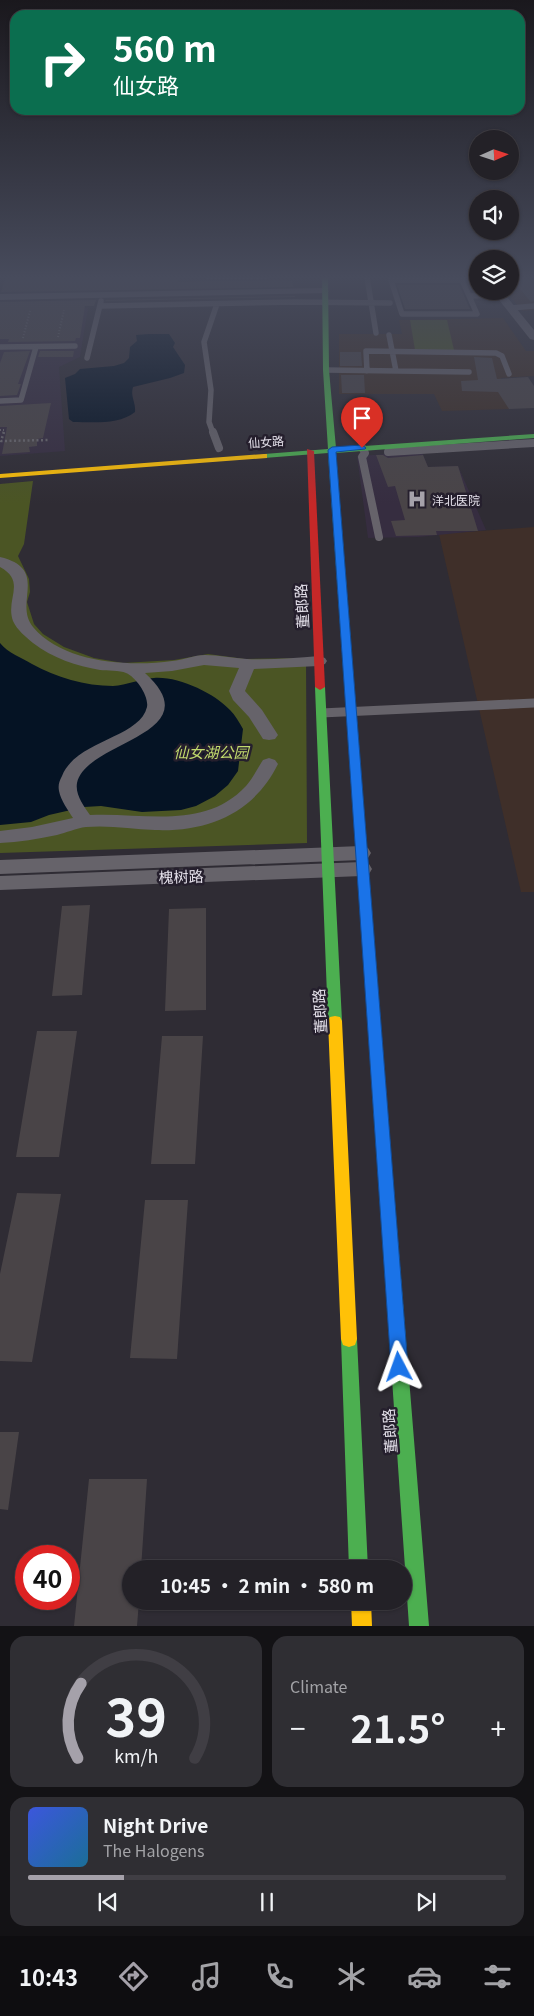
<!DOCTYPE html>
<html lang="en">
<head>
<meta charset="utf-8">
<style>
  body { margin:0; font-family:Georgia,"Noto Sans SC",serif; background:#2f2e33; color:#f1f3f6; height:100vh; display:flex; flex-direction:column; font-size:19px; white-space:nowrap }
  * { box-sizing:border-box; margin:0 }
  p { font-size:16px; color:#a3a3a7 }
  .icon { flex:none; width:28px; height:28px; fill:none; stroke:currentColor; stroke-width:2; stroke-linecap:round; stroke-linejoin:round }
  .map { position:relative; height:1626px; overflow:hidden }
  .drawer { display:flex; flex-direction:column; gap:10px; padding:10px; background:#131215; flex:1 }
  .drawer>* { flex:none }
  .hud { position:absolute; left:10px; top:10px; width:515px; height:105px; border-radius:15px; box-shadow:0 1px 4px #0004,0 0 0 1px #403e44; background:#0b6e4f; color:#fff; overflow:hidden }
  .needle { width:32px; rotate:87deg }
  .fabs { position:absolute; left:469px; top:130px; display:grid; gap:10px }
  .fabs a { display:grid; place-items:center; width:50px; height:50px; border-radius:50%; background:#232127; box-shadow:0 1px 4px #0004,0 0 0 1px #403e44; font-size:25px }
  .speed { position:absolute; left:15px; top:1545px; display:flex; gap:10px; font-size:25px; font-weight:700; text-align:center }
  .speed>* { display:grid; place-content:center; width:65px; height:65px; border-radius:50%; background:#232127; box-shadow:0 1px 4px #0004,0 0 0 1px #403e44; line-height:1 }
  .speed .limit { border:8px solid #d22; background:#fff; color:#111 }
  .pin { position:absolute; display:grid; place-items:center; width:42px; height:42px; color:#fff; margin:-51px -21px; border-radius:50% 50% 50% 0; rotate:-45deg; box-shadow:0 0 5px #0007 }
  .pin .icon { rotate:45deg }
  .me { position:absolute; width:55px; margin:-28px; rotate:356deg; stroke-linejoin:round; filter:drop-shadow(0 0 4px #0008) }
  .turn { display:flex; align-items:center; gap:18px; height:105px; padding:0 20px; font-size:22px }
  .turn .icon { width:65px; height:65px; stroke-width:2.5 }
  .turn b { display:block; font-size:35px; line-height:42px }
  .big { font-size:38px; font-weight:700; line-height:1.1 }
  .drawer .tile { flex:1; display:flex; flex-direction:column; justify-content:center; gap:8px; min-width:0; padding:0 18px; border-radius:15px; background:#2f2e33 }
  .drawer .dial { align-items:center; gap:0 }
  .dial svg { height:130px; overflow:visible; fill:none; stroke:#403e44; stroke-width:7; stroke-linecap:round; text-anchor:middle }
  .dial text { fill:#f1f3f6; stroke:none }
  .song { display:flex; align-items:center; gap:15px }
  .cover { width:60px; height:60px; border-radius:8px; background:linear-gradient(135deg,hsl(230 70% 55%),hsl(200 70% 35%)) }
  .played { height:5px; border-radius:2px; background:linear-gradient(90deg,#a5a1aa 20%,#403e44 20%) }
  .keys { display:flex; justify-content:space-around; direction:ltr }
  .heat { display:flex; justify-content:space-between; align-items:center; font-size:28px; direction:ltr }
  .drawer .tiles { flex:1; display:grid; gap:10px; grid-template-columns:1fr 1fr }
  .tile:last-child { grid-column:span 2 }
  .trip { position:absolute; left:122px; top:1560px; width:290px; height:50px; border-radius:25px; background:#232127; box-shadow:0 1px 4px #0004,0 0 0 1px #403e44; font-weight:700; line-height:50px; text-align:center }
  .dock { display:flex; height:80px; justify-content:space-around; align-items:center; background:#0e0d10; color:#a3a3a7 }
  .dock .icon { width:35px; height:35px }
  .dock .on { color:#a5a1aa }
  .dock b { font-size:22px; color:#f1f3f6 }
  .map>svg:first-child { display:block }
</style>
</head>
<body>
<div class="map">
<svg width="534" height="1626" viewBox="0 0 534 1626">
  <rect width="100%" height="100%" fill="#2f2c34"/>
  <path fill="#3e2f27" d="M503 318 526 351H534V376L501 378 509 409 442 411 434 394H339V334H402L399 320Z"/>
  <path fill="#3f2f29" d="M510 276H534V310L523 311 505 291H510Z
    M534 527V892H521L439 534Z"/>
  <path fill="#362d40" d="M88 308 80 357 59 367 65 451 0 456V310Z
    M422 452 428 467 458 466 486 530 419 537 368 538 357 456Z"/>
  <path fill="#4b5524" d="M410 320H447L454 350H415Z
    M33 481 24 544 18 556 29 579 30 592 27 602 34 624 43 634 64 647 94 658 123 663 174 660 208 654 245 659 306 658 307 843 0 853V484Z"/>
  <path fill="#051324" d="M149 334H169L175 343 173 347 185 365 184 373 170 378 133 387C130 397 136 402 135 412 119 425 93 422 73 422L69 419 65 378 75 374 80 369 114 366 124 363 129 358 130 347 137 341 136 335Z
    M0 643C8 653 22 658 32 664 56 677 85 686 113 686 127 685 140 679 154 678 178 676 214 693 230 710 235 715 239 722 243 729L238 771 228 785 215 796 196 806 181 810 142 812 101 806 84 807 49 815 31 822 0 825Z"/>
  <path fill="#494447" d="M6 276H179L178 282 284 280 292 281 293 287 1 292Z
    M527 277 534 285V301L531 302 511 278Z
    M397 285H459L470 309H405Z
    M295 296V297L106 301 105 300Z
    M96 300 94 306H85L80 338H76L75 341 8 342 9 339H0V302Z
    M30 351 18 384H21L17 395 0 396V363L4 352Z
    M40 351H74L73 357H38Z
    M340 352H361L362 366H340Z
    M474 357 492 358 497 379 528 377 534 386V408L509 409 498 392 462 391 461 381 478 380Z
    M341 375H364L365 393H342Z
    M51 403 43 438 37 439V446L29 447 30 452 2 454 7 427H0V406Z
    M376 455H383L388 458 423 455 428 467 458 466 478 531H436L437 535 396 536 391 521 405 520 395 486 388 487Z
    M90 905 82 995 52 996 62 906Z
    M206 908V1010L165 1011 169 909Z
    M37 1031H77L59 1157H16Z
    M162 1036H203L195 1164H151Z
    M17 1193 61 1194 32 1362 0 1361V1274Z
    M145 1200H188L177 1359 130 1358Z
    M0 1432H19L8 1510 0 1509Z
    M89 1479H147L141 1569H131V1601H139L137 1626H74Z"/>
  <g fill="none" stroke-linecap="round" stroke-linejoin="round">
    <path stroke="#6a686d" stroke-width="2" stroke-dasharray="1 2" stroke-linecap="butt" d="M58 337 64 310
      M23 338 30 311
      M0 430H4L3 433"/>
    <path stroke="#6a686d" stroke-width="2.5" stroke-dasharray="2 2.5" stroke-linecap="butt" d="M4 432 1 441 50 440"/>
    <path stroke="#66636a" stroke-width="5.5" d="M367 277 376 333
      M391 280H462L477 314H402Z
      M470 296 500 295
      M100 306 295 302 390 303
      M511 308 534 306
      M389 335 396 371
      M0 347 75 346
      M87 358 101 301
      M326 370 469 372
      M367 371 366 351 496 353 502 356 509 374
      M0 401 21 400 36 347
      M213 433 209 422 211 390 204 342 217 304"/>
    <path stroke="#66636a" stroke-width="8" d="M213 432 219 448
      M362 447 365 453 362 457 379 537
      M388 452 534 443"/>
    <path stroke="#66636a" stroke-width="9" d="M321 713 534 703"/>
    <path fill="#66636a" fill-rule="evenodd" d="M201 276H271L266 279H206Z
      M324 288 329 291 327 293 0 300V294Z
      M492 291H502L534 330V340L530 339Z
      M0 557C50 569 13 603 33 627 63 663 129 667 172 661 183 660 194 655 205 655 219 655 233 658 247 659 271 660 295 658 319 656L325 658 327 661 325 664 319 666 254 669 245 691 262 710 278 735 275 739 269 740 263 739 249 717 233 700 229 691 239 668 204 665 172 671 145 673C213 735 85 741 77 783 75 795 84 806 90 815 143 812 204 831 246 786 253 778 257 769 263 760L269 758 275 760 278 764C254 813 208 832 155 830 132 829 109 825 86 827 76 828 66 833 57 835 38 839 19 842 0 843V831L32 827 73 818C68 810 61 801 59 791 58 785 59 782 62 776 76 740 140 738 147 707 149 696 136 677 126 673 120 670 107 671 100 670 77 666 52 658 33 643 26 637 17 630 13 621 5 599 27 582 0 567Z
      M361 846 368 848 371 853 368 858 361 860 0 874V860Z
      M362 862 369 864 372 869 369 874 362 876 0 890V876Z"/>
    <path fill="#4caf50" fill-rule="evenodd" d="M322 276H328L329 370 336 448 534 434V438L336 453 376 964 375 967H365L364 964 328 453 264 458 260 456 264 454 328 449 323 370Z
      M320 684 325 687 342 1021 340 1025 335 1026 330 1025 328 1021 315 687Z
      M381 1111 386 1113 388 1117 429 1626H409L374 1117 376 1113Z
      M349 1331 355 1333 357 1339 368 1569H349L341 1339 343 1333Z"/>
    <path fill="#ffc107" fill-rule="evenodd" d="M264 454H267V458L0 478V474Z
      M370 959 375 961 376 964 388 1117 386 1121 381 1123 376 1121 374 1117 364 964 365 961Z
      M335 1016 340 1017 342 1021 357 1339 355 1345 349 1347 343 1345 341 1339 328 1021 330 1017Z
      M351 1601H371L372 1626H352Z"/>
    <path fill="#c62828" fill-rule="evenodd" d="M307 449 314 451 325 687 320 690 315 687Z"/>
  </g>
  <linearGradient id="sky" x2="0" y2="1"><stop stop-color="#1a181d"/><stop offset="0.55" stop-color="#474b5c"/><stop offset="1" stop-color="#474b5c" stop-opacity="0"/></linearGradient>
  <rect width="534" height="504" fill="url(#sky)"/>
  <path fill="#1a73e8" stroke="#114b97" d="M362 445 366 448 365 449 336 452 408 1367 405 1373 399 1376 393 1373 391 1367 328 450 332 447Z"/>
  <defs>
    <g id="hospital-bare" transform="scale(1.5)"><path d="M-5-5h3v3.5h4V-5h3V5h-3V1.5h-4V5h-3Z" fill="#a5a1aa" stroke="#251f2d" stroke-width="2.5" paint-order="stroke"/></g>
  </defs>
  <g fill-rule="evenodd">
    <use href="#hospital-bare" x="417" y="499"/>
  </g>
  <g text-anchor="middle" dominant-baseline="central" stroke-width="5" stroke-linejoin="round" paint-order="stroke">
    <g font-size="12" fill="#e4e0ea" stroke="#251f2d">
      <text transform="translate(266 441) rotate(-4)">仙女路</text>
    </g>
    <g font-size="12" fill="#e4e0ea" stroke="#251f2d" text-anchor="start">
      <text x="432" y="499">洋北医院</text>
    </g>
    <g font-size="15" fill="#e4e0ea" stroke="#251f2d">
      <text transform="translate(301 606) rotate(-93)">董郎路</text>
      <text transform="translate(181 876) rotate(-2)">槐树路</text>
      <text transform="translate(319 1011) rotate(-93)">董郎路</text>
      <text transform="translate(389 1431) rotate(-94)">董郎路</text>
    </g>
    <g font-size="15" font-style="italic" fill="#c1da6d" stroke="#251f2d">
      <text x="211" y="751">仙女湖公园</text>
    </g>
  </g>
</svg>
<div class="fabs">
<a><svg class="needle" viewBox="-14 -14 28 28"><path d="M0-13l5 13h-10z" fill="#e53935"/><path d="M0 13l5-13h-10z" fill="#a3a3a7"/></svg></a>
<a><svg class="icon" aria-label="sound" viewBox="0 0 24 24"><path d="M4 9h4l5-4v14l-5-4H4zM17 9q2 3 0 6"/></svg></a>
<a><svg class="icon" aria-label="layers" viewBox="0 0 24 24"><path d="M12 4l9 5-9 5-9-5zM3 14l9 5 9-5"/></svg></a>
</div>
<div class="speed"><div class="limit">40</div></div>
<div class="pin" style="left:362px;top:448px;background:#d93025"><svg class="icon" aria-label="arrive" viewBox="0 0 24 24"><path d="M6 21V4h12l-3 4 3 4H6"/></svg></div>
<svg class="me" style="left:399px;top:1367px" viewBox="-20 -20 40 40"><path d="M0-17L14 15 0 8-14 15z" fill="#1a73e8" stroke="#fff" stroke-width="4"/></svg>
<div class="trip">10:45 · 2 min · 580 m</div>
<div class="hud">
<div class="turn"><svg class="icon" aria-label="right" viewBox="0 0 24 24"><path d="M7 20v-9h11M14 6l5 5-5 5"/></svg><div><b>560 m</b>仙女路</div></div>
</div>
</div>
<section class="drawer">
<div class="tiles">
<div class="tile dial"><svg viewBox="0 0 100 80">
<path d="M14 69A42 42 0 1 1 86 69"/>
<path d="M14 69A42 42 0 0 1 16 23" stroke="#a5a1aa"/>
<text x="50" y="56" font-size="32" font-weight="700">39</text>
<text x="50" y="72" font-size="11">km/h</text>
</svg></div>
<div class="tile"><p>Climate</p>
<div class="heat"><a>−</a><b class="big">21.5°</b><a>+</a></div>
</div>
<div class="tile">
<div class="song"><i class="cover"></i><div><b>Night Drive</b><p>The Halogens</p></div></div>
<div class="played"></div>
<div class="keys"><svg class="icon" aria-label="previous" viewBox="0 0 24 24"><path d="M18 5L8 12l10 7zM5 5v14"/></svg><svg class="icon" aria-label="pause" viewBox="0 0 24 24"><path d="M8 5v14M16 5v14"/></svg><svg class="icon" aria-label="next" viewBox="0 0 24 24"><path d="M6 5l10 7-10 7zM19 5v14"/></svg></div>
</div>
</div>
</section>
<nav class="dock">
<b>10:43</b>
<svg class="icon on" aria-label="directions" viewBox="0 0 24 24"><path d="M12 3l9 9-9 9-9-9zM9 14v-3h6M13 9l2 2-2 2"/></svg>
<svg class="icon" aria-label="music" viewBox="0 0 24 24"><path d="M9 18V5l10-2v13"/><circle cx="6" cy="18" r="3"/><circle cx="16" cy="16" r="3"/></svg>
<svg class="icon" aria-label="phone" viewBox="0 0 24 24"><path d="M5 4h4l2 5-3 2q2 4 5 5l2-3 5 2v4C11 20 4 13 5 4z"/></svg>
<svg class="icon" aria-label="climate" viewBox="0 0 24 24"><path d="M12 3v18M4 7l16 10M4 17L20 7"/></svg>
<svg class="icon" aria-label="car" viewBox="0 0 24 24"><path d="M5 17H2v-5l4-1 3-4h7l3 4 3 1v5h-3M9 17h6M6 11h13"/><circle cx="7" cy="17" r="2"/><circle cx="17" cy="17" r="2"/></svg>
<svg class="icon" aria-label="filters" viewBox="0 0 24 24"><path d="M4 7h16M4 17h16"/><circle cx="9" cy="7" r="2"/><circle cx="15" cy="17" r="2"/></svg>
</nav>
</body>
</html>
